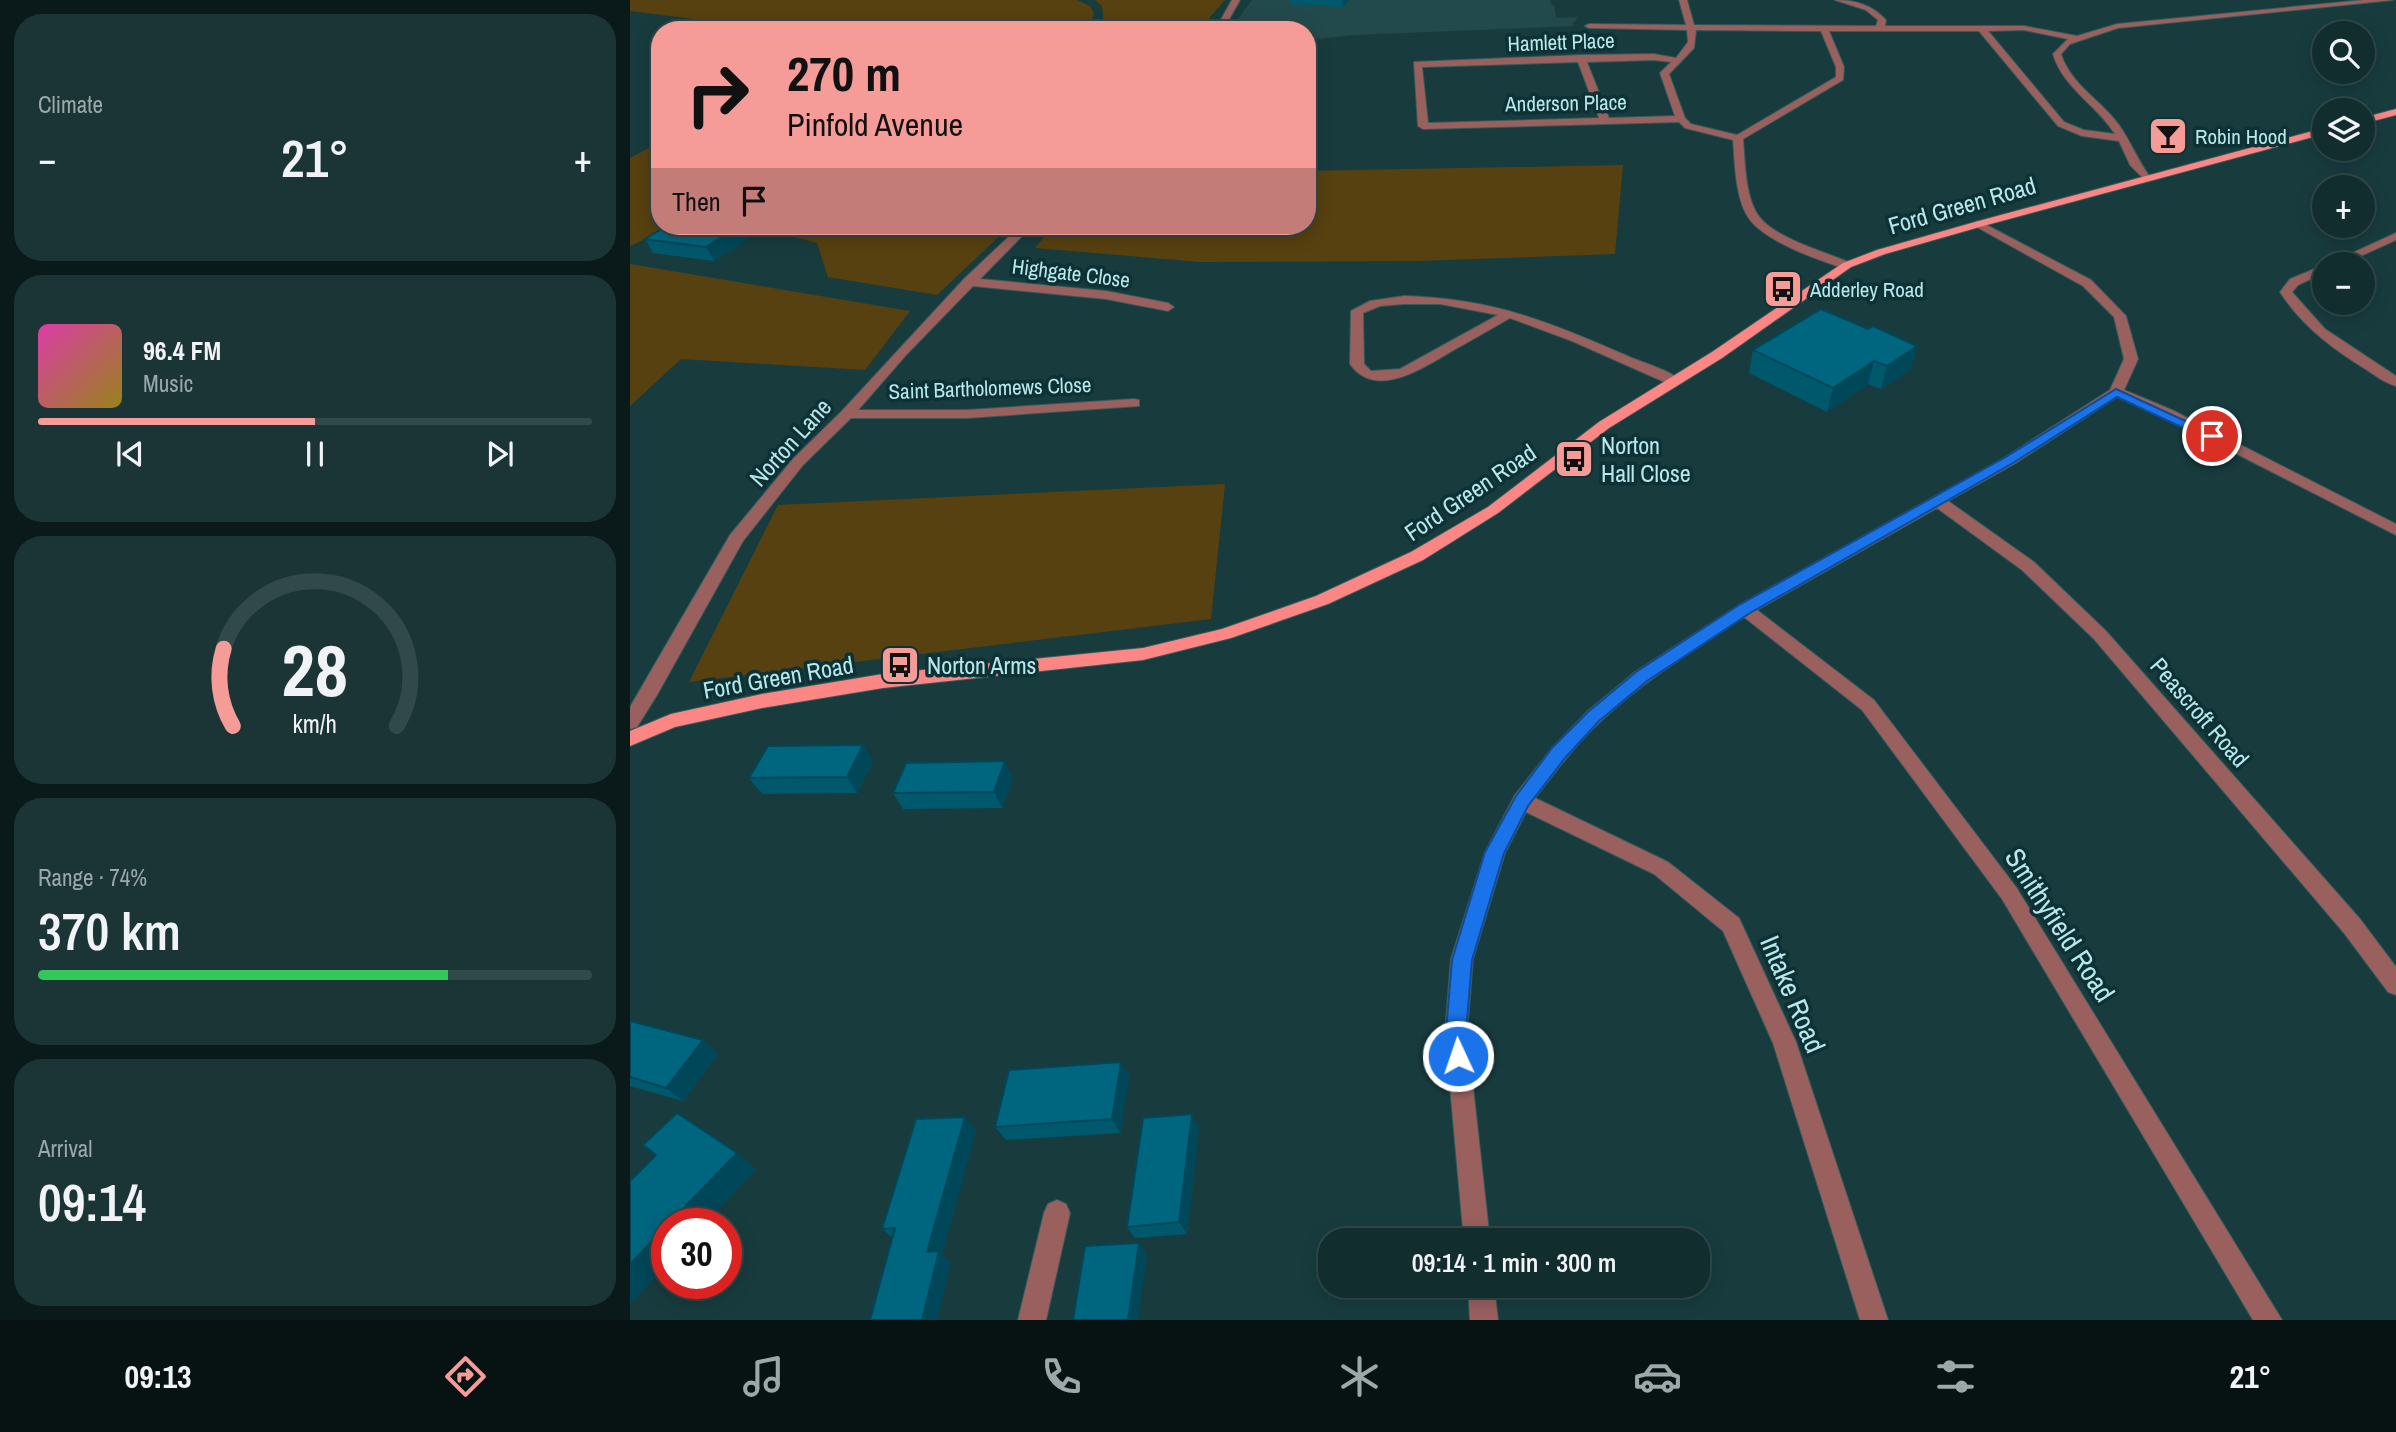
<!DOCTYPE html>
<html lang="en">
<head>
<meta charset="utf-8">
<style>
  body { margin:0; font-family:"Archivo Narrow",sans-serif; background:#1b3536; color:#f1f3f6; height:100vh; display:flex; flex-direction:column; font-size:26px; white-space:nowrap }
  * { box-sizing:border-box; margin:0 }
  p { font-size:23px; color:#9ca8aa }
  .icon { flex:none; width:38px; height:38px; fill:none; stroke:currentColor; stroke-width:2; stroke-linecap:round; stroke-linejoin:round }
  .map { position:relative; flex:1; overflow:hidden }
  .panel { display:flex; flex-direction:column; gap:14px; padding:14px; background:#0a1919; width:630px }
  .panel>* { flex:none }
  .guide { position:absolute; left:21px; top:21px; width:665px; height:214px; border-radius:28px; box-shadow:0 4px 18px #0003,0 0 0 2px #31494a; background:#f59b98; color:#111; overflow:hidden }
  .fabs { position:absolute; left:1682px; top:21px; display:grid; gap:14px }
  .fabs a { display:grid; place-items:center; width:63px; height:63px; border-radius:50%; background:#122d2e; box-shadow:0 4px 18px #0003,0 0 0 2px #31494a; font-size:35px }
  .speed { position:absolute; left:21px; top:1208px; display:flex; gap:14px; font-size:35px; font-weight:700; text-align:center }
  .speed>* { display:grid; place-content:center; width:91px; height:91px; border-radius:50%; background:#122d2e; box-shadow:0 4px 18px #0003,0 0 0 2px #31494a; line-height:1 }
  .speed .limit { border:10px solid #d22; background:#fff; color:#111 }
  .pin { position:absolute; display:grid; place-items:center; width:60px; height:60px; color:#fff; margin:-30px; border:4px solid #fff; border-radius:50%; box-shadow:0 2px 7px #0007 }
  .me { position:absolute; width:77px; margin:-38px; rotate:357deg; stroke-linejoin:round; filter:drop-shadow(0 0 5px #0008) }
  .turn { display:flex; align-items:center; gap:24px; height:147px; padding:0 21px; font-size:32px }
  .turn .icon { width:91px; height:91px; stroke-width:2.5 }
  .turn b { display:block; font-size:49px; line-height:60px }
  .then { display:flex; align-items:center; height:66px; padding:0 21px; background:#0003; gap:14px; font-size:26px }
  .big { font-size:52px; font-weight:600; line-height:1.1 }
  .panel .card { flex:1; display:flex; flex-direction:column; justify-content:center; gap:10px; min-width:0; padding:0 24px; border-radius:28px; background:#1b3536 }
  .panel .dial { align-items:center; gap:0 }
  .dial svg { height:182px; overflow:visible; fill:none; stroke:#31494a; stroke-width:7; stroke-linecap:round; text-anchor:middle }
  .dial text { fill:#f1f3f6; stroke:none }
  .song { display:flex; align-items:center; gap:21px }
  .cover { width:84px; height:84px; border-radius:10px; background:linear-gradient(135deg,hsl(320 70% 55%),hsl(50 70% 35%)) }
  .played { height:7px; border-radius:4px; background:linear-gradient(90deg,#f59b98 50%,#31494a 50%) }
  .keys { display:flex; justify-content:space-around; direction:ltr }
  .heat { display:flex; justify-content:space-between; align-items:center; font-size:38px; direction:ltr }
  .charge { height:10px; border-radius:5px; background:linear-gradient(90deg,#34c759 74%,#31494a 0) }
  .trip { position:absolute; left:688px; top:1228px; width:392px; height:70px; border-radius:28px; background:#122d2e; box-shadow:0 4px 18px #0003,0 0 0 2px #31494a; font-weight:600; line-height:70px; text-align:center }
  .menu { display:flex; height:112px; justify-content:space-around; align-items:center; background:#071212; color:#9ca8aa }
  .menu .icon { width:49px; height:49px }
  .menu .on { color:#f59b98 }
  .menu b { font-size:32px; color:#f1f3f6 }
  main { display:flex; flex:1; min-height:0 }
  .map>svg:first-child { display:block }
</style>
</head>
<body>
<main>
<section class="panel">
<div class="card"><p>Climate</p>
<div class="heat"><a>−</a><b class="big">21°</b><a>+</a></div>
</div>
<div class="card">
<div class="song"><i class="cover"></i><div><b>96.4 FM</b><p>Music</p></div></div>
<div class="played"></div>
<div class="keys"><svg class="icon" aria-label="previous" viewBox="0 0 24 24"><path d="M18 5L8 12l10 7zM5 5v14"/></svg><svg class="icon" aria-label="pause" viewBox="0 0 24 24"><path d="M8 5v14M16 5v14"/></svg><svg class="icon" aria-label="next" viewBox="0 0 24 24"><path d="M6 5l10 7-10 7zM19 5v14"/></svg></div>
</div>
<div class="card dial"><svg viewBox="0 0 100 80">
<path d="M14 69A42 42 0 1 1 86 69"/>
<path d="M14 69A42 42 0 0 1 10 35" stroke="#f59b98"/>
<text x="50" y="56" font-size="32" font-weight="700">28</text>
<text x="50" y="72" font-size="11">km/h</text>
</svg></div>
<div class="card"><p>Range · 74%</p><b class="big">370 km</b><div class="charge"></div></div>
<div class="card"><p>Arrival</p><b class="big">09:14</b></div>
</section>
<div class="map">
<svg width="1766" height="1320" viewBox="0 0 1766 1320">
  <rect width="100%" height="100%" fill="#183c3e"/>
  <path fill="#224a4d" d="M622 0H920L921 4 924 5 926 18 948 17 942 24 944 26 724 35 677 40V30H600Z"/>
  <path fill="#584110" d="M0 0H447L460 6 464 13 460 25 465 30H151L0 11Z
    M465 0H595L580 17 574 30H478L474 25 472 6Z
    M30 142V226H62L22 236 0 246V158Z
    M993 165 985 254 786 261 571 262 405 248 423 226H677V171Z
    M123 226H380L307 295 198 277 187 243Z
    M0 264 280 311 235 370 51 359 0 406Z
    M595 484 581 619 59 682 148 505Z"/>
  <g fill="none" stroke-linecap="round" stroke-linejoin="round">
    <g stroke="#355b5d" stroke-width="2">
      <path id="minor" d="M602 0H610L593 30H585Z
        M1049 0H1057L1064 25 1246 26 1248 20 1236 10 1205 0C1226 0 1242 5 1256 20L1255 26H1394L1447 36 1487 24 1734 0H1763L1488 28 1440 44 1431 54C1441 85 1471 100 1489 125 1501 142 1508 161 1520 177L1515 180 1500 165 1489 141 1452 136 1428 126 1349 31H1199L1214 67 1213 80 1113 139C1115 162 1115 196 1128 215 1143 238 1196 252 1221 263V267L1217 269C1190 261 1137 242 1120 220 1105 200 1105 163 1103 140L1055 128 1049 122 793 129 788 126 784 62 951 55 1024 54 1046 58 1058 42 1057 30 959 28 955 26 959 24 1056 25ZM1066 30 1191 31 1206 67V77L1107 135 1061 124 1055 118 1039 74 1064 48ZM1394 30 1438 39 1423 54C1433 88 1467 105 1485 134L1454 130 1434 122 1358 31ZM1024 60 1041 62 1030 73 1045 116 979 118 957 62ZM948 62 969 118 798 123 792 67Z
        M1349 221 1461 280 1496 316 1508 359 1494 390 1542 410 1766 524V535L1532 416 1487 397 1384 464 1318 501 1404 562 1476 631 1730 919 1766 967V995L1758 992 1714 933 1464 639 1392 570 1307 508 1127 610 1244 700 1386 887 1652 1320H1623L1372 899 1232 710 1114 617C1065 650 1014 680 971 721 946 744 926 771 905 798L1038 862 1109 918 1166 1042 1258 1320H1230L1143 1043 1093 931 1024 874 896 812 875 853 843 959 837 1032 860 1241H834L815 1032 821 959 855 852 885 795 922 748 958 711 1005 672 1109 605 1374 458 1480 390 1494 359 1484 317 1453 286 1345 226V222Z
        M390 226H402L350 279 476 291 538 303 544 307 538 311 476 299 343 286 276 355 228 410H337L504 399 509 400V406L337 418H221L173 465 113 541 27 695 7 727 0 729V707L100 535 163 459 212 411 334 279Z
        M1766 233V240L1713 264H1698Z
        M1694 265V273L1668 285 1662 292 1695 329 1766 376V386C1755 383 1746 376 1737 370 1703 349 1672 326 1650 292L1660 279Z
        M774 296C862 298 923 323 1002 358 1017 364 1039 370 1051 381L1044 385 1039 384 942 341 880 318C861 329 842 340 822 351 794 367 746 401 720 364L721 311 740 301ZM774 304H810L868 315 770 369 741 371 734 364 733 313 750 306Z
        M427 1200 436 1204 440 1213 416 1320H388L414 1213 418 1204Z
        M838 1286H864L868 1320H840Z"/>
    </g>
    <g stroke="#355b5d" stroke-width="2">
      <path id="major" d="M1766 109V115L1732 124V118Z
        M1694 128V134L1353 226 1255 254 1221 267 1092 358 979 428 868 513 793 560 698 604 601 638 513 660 253 688 132 708 45 727 0 746V731L41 714 132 694 253 674 513 648 592 629 686 596 781 552 858 507 969 422 1082 352 1213 263 1247 250 1345 222Z"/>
    </g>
    <use href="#minor" fill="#9a605e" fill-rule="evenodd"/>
    <use href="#major" fill="#fc8684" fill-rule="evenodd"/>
  </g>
  <path fill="#00586d" d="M660 0H719L713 7 661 4Z
    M36 226H111L118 239 84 261 23 253 15 239Z
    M1191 309 1281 369 1251 389 1238 384 1197 412 1119 373 1123 350Z
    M243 761 227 793 132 794 119 778Z
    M383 778 372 808 273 809 263 793Z
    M0 1021 73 1040 88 1054 53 1101 0 1086Z
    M499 1076 490 1133 376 1140 365 1127Z
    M569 1128 557 1234 505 1238 497 1227Z
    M346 1130 312 1255 321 1263 262 1237 252 1229Z"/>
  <path fill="#004759" d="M712 0H719L713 7Z
    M108 226H111L118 239 84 261 76 247Z
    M1287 346 1281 369 1251 389 1257 366Z
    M1244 361 1238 384 1197 412 1203 388Z
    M233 745 243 761 227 793 217 777Z
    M375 761 383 778 372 808 364 792Z
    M73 1040 88 1054 53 1101 36 1088Z
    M491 1062 499 1076 490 1133 482 1119Z
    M562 1114 569 1128 557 1234 549 1222Z
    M335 1117 346 1130 312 1255 321 1263 307 1320H292L297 1252Z
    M107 1153 126 1169 76 1223H39Z
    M37 1226V1265L0 1304V1264Z
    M509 1243 517 1254 508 1320H498Z"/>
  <path fill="#00667f" stroke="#004759" stroke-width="2" d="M36 226H108L76 247 15 239Z
    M1191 309 1238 329 1243 326 1287 346 1257 366 1244 361 1203 388 1123 350Z
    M233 745 217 777 119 778 138 746Z
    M375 761 364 792 263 793 276 763Z
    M0 1021 73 1040 36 1088 0 1077Z
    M491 1062 482 1119 365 1127 379 1070Z
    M47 1113 107 1153 39 1223H37V1226L0 1264V1181L26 1155 13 1145Z
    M562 1114 549 1222 497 1227 513 1118Z
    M335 1117 297 1252 309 1251 292 1320H240L265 1228 252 1229 286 1119Z
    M509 1243 498 1320H443L455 1246Z"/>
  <path fill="#1a73e8" stroke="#114b97" stroke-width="2" d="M1486 389 1588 436 1582 440 1577 439 1487 397 1383 463 1120 613 1017 681 969 721 935 758 898 806 874 853 842 960 836 1032 839 1056 836 1064 828 1067 821 1064 816 1032 822 960 855 852 886 796 922 748 958 712 1006 672 1109 605 1374 458Z"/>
  <defs>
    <g id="bar-square" transform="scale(2.0125)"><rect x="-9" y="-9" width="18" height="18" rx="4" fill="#f59b98" stroke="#0d3134"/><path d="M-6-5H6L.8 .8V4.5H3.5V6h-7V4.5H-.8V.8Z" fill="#111"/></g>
    <g id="bus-square" transform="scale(2.0125)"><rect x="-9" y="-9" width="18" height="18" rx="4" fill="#f59b98" stroke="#0d3134"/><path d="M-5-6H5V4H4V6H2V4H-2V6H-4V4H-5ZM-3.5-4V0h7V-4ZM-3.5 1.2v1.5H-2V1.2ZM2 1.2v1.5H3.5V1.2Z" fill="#111"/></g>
  </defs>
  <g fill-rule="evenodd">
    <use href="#bar-square" x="1538" y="136"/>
    <use href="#bus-square" x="1153" y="289"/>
    <use href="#bus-square" x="944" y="459"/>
    <use href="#bus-square" x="270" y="665"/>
  </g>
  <g text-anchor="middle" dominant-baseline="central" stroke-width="7" stroke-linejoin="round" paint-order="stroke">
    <g font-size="21" fill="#b7e8ec" stroke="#0d3134">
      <text transform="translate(931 42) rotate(-2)">Hamlett Place</text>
      <text transform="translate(936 103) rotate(-1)">Anderson Place</text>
      <text transform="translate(441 273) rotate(7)">Highgate Close</text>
      <text transform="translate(360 388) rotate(-2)">Saint Bartholomews Close</text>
    </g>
    <g font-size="21" fill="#b7e8ec" stroke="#0d3134" text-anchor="start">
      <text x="1565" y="136">Robin Hood</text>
      <text x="1180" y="289">Adderley Road</text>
    </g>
    <g font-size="24" fill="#b7e8ec" stroke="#0d3134">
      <text transform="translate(1332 205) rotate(-16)">Ford Green Road</text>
      <text transform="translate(160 442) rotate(-48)">Norton Lane</text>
      <text transform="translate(840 492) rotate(-34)">Ford Green Road</text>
      <text transform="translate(148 677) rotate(-10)">Ford Green Road</text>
      <text transform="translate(1570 712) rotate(49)">Peascroft Road</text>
    </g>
    <g font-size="24" fill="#b7e8ec" stroke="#0d3134" text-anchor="start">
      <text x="971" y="445">Norton<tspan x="971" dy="28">Hall Close</tspan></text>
      <text x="297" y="665">Norton Arms</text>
    </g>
    <g font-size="28" fill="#b7e8ec" stroke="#0d3134">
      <text transform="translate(1430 925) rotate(57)">Smithyfield Road</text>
      <text transform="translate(1163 994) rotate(67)">Intake Road</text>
    </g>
  </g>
</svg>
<div class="fabs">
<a><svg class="icon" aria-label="search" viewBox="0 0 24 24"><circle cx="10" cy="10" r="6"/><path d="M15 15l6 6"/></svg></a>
<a><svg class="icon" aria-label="layers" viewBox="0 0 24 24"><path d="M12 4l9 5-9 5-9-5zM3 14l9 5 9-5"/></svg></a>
<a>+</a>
<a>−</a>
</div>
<div class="speed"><div class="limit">30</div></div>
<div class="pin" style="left:1582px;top:436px;background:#d93025"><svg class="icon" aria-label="arrive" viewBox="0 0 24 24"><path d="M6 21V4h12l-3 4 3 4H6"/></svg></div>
<svg class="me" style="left:828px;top:1056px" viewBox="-20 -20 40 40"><circle r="17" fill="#1a73e8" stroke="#fff" stroke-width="3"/><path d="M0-11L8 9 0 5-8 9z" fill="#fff"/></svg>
<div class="trip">09:14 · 1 min · 300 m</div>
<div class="guide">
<div class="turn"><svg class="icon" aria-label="right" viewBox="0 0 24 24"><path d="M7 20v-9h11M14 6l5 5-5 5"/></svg><div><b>270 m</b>Pinfold Avenue</div></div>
<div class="then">Then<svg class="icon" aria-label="arrive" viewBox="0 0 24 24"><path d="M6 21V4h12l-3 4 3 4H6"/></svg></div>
</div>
</div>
</main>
<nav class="menu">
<b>09:13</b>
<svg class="icon on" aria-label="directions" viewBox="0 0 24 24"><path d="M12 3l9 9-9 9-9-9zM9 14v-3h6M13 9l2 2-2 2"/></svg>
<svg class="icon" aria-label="music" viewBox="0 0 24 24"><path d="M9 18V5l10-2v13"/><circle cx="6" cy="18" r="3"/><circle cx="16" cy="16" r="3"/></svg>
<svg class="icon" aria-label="phone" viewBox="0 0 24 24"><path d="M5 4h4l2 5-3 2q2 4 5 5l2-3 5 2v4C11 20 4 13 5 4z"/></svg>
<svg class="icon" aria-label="climate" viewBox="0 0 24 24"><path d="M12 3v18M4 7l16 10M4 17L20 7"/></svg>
<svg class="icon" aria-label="car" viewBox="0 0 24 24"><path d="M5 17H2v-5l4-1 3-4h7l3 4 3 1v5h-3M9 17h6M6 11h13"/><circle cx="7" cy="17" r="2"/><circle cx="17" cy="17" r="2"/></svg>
<svg class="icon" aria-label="filters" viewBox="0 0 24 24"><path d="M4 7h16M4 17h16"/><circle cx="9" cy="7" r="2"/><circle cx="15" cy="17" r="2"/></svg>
<b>21°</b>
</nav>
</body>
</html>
